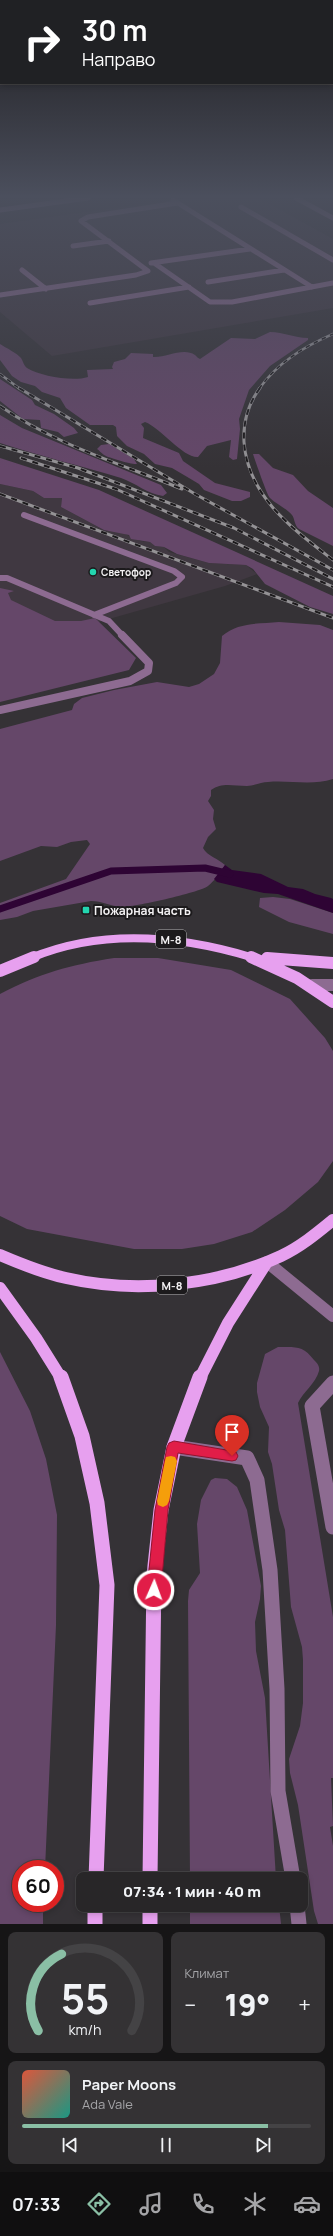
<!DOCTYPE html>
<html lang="ru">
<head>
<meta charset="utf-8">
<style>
  body { margin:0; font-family:Manrope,sans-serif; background:#343234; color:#f1f3f6; height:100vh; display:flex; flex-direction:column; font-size:15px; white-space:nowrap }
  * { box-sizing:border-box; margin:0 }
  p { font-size:13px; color:#a5a5a8 }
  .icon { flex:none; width:22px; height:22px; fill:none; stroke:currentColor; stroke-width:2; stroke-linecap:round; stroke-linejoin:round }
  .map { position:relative; height:1924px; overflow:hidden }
  .drawer { display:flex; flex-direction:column; gap:8px; padding:8px; background:#161516; flex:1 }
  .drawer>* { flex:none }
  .banner { position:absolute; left:0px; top:0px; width:333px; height:84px; box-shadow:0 2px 6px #0003,0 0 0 1px #444345; background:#202124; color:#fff; overflow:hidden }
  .speed { position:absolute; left:12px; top:1860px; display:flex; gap:8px; font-size:20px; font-weight:700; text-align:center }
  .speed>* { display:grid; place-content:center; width:52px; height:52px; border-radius:50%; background:#282628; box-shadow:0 2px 6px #0003,0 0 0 1px #444345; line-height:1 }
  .speed .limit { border:6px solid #d22; background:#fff; color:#111 }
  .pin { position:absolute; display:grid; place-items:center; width:34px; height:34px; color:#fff; margin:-41px -17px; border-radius:50% 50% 50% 0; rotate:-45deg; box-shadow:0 0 4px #0007 }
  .pin .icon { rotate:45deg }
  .me { position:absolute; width:44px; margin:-22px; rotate:2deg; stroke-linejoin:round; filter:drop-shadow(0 0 3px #0008) }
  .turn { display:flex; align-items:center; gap:14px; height:84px; padding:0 16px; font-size:18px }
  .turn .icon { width:52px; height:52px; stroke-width:2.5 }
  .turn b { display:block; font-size:28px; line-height:34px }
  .big { font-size:30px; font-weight:800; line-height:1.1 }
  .drawer .card { flex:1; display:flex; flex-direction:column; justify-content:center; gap:6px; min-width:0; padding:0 14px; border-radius:8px; background:#343234 }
  .drawer .dial { align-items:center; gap:0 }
  .dial svg { height:104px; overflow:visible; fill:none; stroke:#444345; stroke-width:7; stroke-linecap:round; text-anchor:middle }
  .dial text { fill:#f1f3f6; stroke:none }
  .song { display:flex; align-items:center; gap:12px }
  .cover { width:48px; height:48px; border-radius:6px; background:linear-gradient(135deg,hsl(10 70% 55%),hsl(170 70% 35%)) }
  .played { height:4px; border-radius:2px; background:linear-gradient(90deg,#8abfa5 85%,#444345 85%) }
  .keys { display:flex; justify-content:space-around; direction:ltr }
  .heat { display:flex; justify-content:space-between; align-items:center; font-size:22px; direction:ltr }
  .drawer .tiles { flex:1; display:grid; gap:8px; grid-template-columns:1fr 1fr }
  .card:last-child { grid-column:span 2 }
  .trip { position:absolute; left:76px; top:1872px; width:232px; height:40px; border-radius:8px; background:#282628; box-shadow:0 2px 6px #0003,0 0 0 1px #444345; font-weight:800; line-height:40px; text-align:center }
  .tabs { display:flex; height:64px; justify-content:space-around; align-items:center; background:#100f10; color:#a5a5a8 }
  .tabs .icon { width:28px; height:28px }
  .tabs .active { color:#8abfa5 }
  .tabs b { font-size:18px; color:#f1f3f6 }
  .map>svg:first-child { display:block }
</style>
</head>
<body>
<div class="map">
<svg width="333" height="1924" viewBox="0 0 333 1924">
  <rect width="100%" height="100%" fill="#353236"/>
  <path fill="#403841" d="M187 198H259L333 239V308L52 356 0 312V224Z
    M0 484 33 491 44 498H62L61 507 104 530 121 532 140 541 150 542 155 546 164 547 169 552 209 563 246 565 257 574 225 586 0 650Z"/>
  <path fill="#654769" d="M270 332C284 332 294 338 308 338V340L270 366 249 390 239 419 240 429 237 459 233 460 229 457 231 440 207 446 198 457C183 458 161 428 145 422L141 424 144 428 143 438 179 453 183 461 215 483 250 492V497L241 501H232L204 490 199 484 189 478 172 468 155 464 144 454 127 446 117 436 116 427 113 425H90L66 408 60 398 42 392 35 386 21 382 12 376 0 360V344C6 348 17 353 21 358 23 361 24 366 27 368 40 376 73 382 88 377L87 370 113 369 112 367 114 362 125 359 131 353 153 354V357C166 358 183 347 195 355 197 357 198 358 200 359L231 338 255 339Z
    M0 379 32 400 35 405 54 414 74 428 78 433 64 437 58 432 41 428 40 420 23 419 0 401Z
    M0 415 22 428 161 485 167 493 163 496C147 494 136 483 121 478 81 466 40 456 0 443Z
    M109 444 134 459 137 464C133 465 109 458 104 455 101 453 99 450 97 449L101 445Z
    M253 454H259L273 468 293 475 308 491 333 508V546L299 529C294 525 295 519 292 515 286 508 276 504 270 498 267 495 255 460 253 454Z
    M0 458 99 490 333 596V614L310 607 265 584 253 569 246 565 209 563 177 554 164 547 155 546 150 542 131 539 129 535 104 530 61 507 62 498H44L33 491 0 484Z
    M0 588 14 591 8 593 11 600 55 621H81L95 618 136 658 129 670 0 702Z
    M279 622 320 625 333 630V779C311 786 290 780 268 782 261 782 253 786 247 786 233 786 222 782 211 790V796L208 801 214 810 213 819 216 829 208 837 203 848C207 856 219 859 225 865 222 872 214 881 208 886 198 893 134 907 121 907 111 906 102 901 91 901L33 911 17 917 0 920V903L66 879 90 844 87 840 71 842 57 847 41 846 0 861V729L72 710 74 704 82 698 114 690 157 682 189 687 199 684 214 674 220 663 222 636C238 622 259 624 279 622Z
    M273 897 290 899 333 913V934L289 922 259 907 260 898Z
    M114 958H158L231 970 290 999 325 1038 333 1051V1161L318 1182 285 1210 252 1232 214 1244 182 1249H134L27 1229 0 1216V994C40 973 70 965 114 958Z
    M278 1347C295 1347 303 1345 314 1360 317 1363 320 1366 319 1371 316 1383 303 1392 298 1403L333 1617V1778H331L333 1826 330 1827 333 1846V1924H318L314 1911 298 1805 290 1773 289 1759 300 1726 303 1703V1660L302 1647 291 1607 285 1530 279 1510 272 1464 268 1452 269 1427 260 1407 257 1392V1383L265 1354Z
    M0 1352 30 1411 46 1459 57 1515 56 1625 45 1869H21V1903H43V1924H0Z
    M215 1478 227 1479 237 1487 247 1510 261 1586 260 1599 255 1622 256 1651 265 1698 276 1879H190L188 1601 189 1590 200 1573 197 1524 201 1500 211 1480Z
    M190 1905H279L281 1924H190Z"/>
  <path fill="#2e0434" d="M225 865 232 870 261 874 288 887 303 889 315 894 331 898 333 899V913L278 894 264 893 217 882 214 879Z"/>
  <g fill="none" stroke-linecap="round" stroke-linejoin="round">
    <path stroke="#2e0434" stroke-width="7" d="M0 909 111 871 205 868 230 874"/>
    <path stroke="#8d6b91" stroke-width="5" d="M296 198 333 218
      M173 200 312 287
      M241 207 333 260
      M0 210 88 198
      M73 246 109 241
      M151 263 250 249
      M154 263 210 302H232L333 283
      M22 270 46 289
      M208 282 284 270
      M0 295 136 275 148 271 81 221 88 217 177 203
      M90 303 189 287"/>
    <path stroke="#8d6b91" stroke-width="6" d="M24 515 174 571 182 577 176 583 94 615
      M0 578H7L109 621 123 636"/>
    <path stroke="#8d6b91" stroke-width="8" d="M0 710 130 681 148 671 149 663 122 635"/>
    <path stroke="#8d6b91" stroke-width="12" d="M312 985H333
      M267 1262 333 1316"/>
    <path stroke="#8d6b91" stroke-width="15" d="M333 1383 312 1406 333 1527
      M174 1447 247 1458 257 1480 270 1570 277 1689 278 1791 293 1879
      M297 1905 299 1924"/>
    <path stroke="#e7a0ef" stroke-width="8" d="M31 958C103 928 182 936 254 958"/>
    <path stroke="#e7a0ef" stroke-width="12" d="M251 957 297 978 333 1002
      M267 958 333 963
      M0 971 34 957
      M0 1255C21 1264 43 1273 66 1278 135 1294 216 1286 281 1256 300 1247 316 1234 333 1220
      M0 1288 36 1338 61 1378
      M200 1378 228 1323 267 1262"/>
    <path stroke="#e7a0ef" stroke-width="15" d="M61 1377 82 1436 97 1503 107 1585 96 1879
      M150 1879 154 1575 161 1510 174 1447 200 1377
      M95 1905V1924
      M150 1905V1924"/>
    <g stroke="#949295" stroke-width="2.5">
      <path id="rail-far1" d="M0 374 20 389
        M259 389C278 362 304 347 333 334"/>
    </g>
    <g stroke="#949295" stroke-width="3">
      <path id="rail" d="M19 388 195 494 333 570
        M260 388C248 404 243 423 244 442 248 497 293 529 333 560
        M0 406C54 444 121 464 182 489
        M0 446 78 468 234 528 333 579
        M21 458 116 489 333 587
        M0 494 333 618"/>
    </g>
    <use href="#rail-far1" stroke="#1c1a1c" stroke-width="1.5" stroke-dasharray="4.5" stroke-linecap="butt"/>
    <use href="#rail" stroke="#1c1a1c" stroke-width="2" stroke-dasharray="6" stroke-linecap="butt"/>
  </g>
  <linearGradient id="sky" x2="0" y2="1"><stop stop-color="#1d1c1e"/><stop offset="0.42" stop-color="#4b4f5d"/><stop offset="1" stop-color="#4b4f5d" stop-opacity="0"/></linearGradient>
  <rect width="333" height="468" fill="url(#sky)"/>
  <path fill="#e11d48" stroke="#92132f" d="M174 1441 232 1451 236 1452 238 1456 236 1460 232 1461 178 1453 168 1510 161 1590 159 1595 154 1596 149 1595 147 1590 155 1510 167 1447 169 1443Z"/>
  <path fill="#f59e0b" d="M171 1456 175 1457 177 1461 169 1501 167 1505 163 1507 158 1505 157 1501 165 1461 166 1457Z"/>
  <g fill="#23d5af" stroke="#1c1a1c" stroke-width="1.5">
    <circle cx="93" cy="572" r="4"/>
    <rect x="82" y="906" width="8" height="8" rx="2"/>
  </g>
  <g text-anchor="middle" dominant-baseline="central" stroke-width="4" stroke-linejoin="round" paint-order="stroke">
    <g font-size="10" font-weight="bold" fill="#f4f2f4" stroke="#1c1a1c" text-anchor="start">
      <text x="101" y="572">Светофор</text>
    </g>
    <g fill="#1c1a1c" stroke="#b3b1b3" stroke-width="1">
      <rect x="156" y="930" width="30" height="18" rx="3"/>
      <rect x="157" y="1276" width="30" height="18" rx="3"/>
    </g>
    <g font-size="11" font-weight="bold" fill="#f4f2f4">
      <text x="171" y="939">М-8</text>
      <text x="172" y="1285">М-8</text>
    </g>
    <g font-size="12" font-weight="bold" fill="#f4f2f4" stroke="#1c1a1c" text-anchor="start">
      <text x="94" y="910">Пожарная часть</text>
    </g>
  </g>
</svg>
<div class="speed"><div class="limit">60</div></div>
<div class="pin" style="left:232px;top:1456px;background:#d93025"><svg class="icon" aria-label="arrive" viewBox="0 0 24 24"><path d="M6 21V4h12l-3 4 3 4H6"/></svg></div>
<svg class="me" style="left:154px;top:1590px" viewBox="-20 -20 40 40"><circle r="17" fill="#e11d48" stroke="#fff" stroke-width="3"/><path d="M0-11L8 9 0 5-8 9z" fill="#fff"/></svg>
<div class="trip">07:34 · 1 мин · 40 m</div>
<div class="banner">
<div class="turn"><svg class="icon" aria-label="right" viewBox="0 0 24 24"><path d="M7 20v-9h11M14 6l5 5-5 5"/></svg><div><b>30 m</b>Направо</div></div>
</div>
</div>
<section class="drawer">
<div class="tiles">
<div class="card dial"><svg viewBox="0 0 100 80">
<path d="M14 69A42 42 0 1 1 86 69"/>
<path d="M14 69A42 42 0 0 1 32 10" stroke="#8abfa5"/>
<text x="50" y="56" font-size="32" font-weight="700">55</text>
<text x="50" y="72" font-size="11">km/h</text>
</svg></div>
<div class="card"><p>Климат</p>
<div class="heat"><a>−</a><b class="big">19°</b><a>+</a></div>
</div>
<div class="card">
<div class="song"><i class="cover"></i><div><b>Paper Moons</b><p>Ada Vale</p></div></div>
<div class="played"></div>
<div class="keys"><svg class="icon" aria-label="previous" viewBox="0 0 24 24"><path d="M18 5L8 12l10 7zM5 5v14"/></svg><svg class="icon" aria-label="pause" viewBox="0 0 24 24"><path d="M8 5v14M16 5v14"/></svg><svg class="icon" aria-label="next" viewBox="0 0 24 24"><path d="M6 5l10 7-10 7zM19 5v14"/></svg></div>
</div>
</div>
</section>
<nav class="tabs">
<b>07:33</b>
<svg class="icon active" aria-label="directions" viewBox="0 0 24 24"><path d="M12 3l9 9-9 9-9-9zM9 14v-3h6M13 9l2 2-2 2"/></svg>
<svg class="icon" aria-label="music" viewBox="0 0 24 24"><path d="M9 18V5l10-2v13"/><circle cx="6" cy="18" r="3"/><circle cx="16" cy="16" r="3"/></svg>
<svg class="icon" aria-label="phone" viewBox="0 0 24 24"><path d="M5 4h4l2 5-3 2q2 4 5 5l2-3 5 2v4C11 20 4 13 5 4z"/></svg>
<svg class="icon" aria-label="climate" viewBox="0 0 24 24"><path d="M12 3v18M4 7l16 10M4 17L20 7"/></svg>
<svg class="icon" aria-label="car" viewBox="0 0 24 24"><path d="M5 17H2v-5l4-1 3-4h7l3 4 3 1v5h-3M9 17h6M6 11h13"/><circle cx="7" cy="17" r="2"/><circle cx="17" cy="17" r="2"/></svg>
</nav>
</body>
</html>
